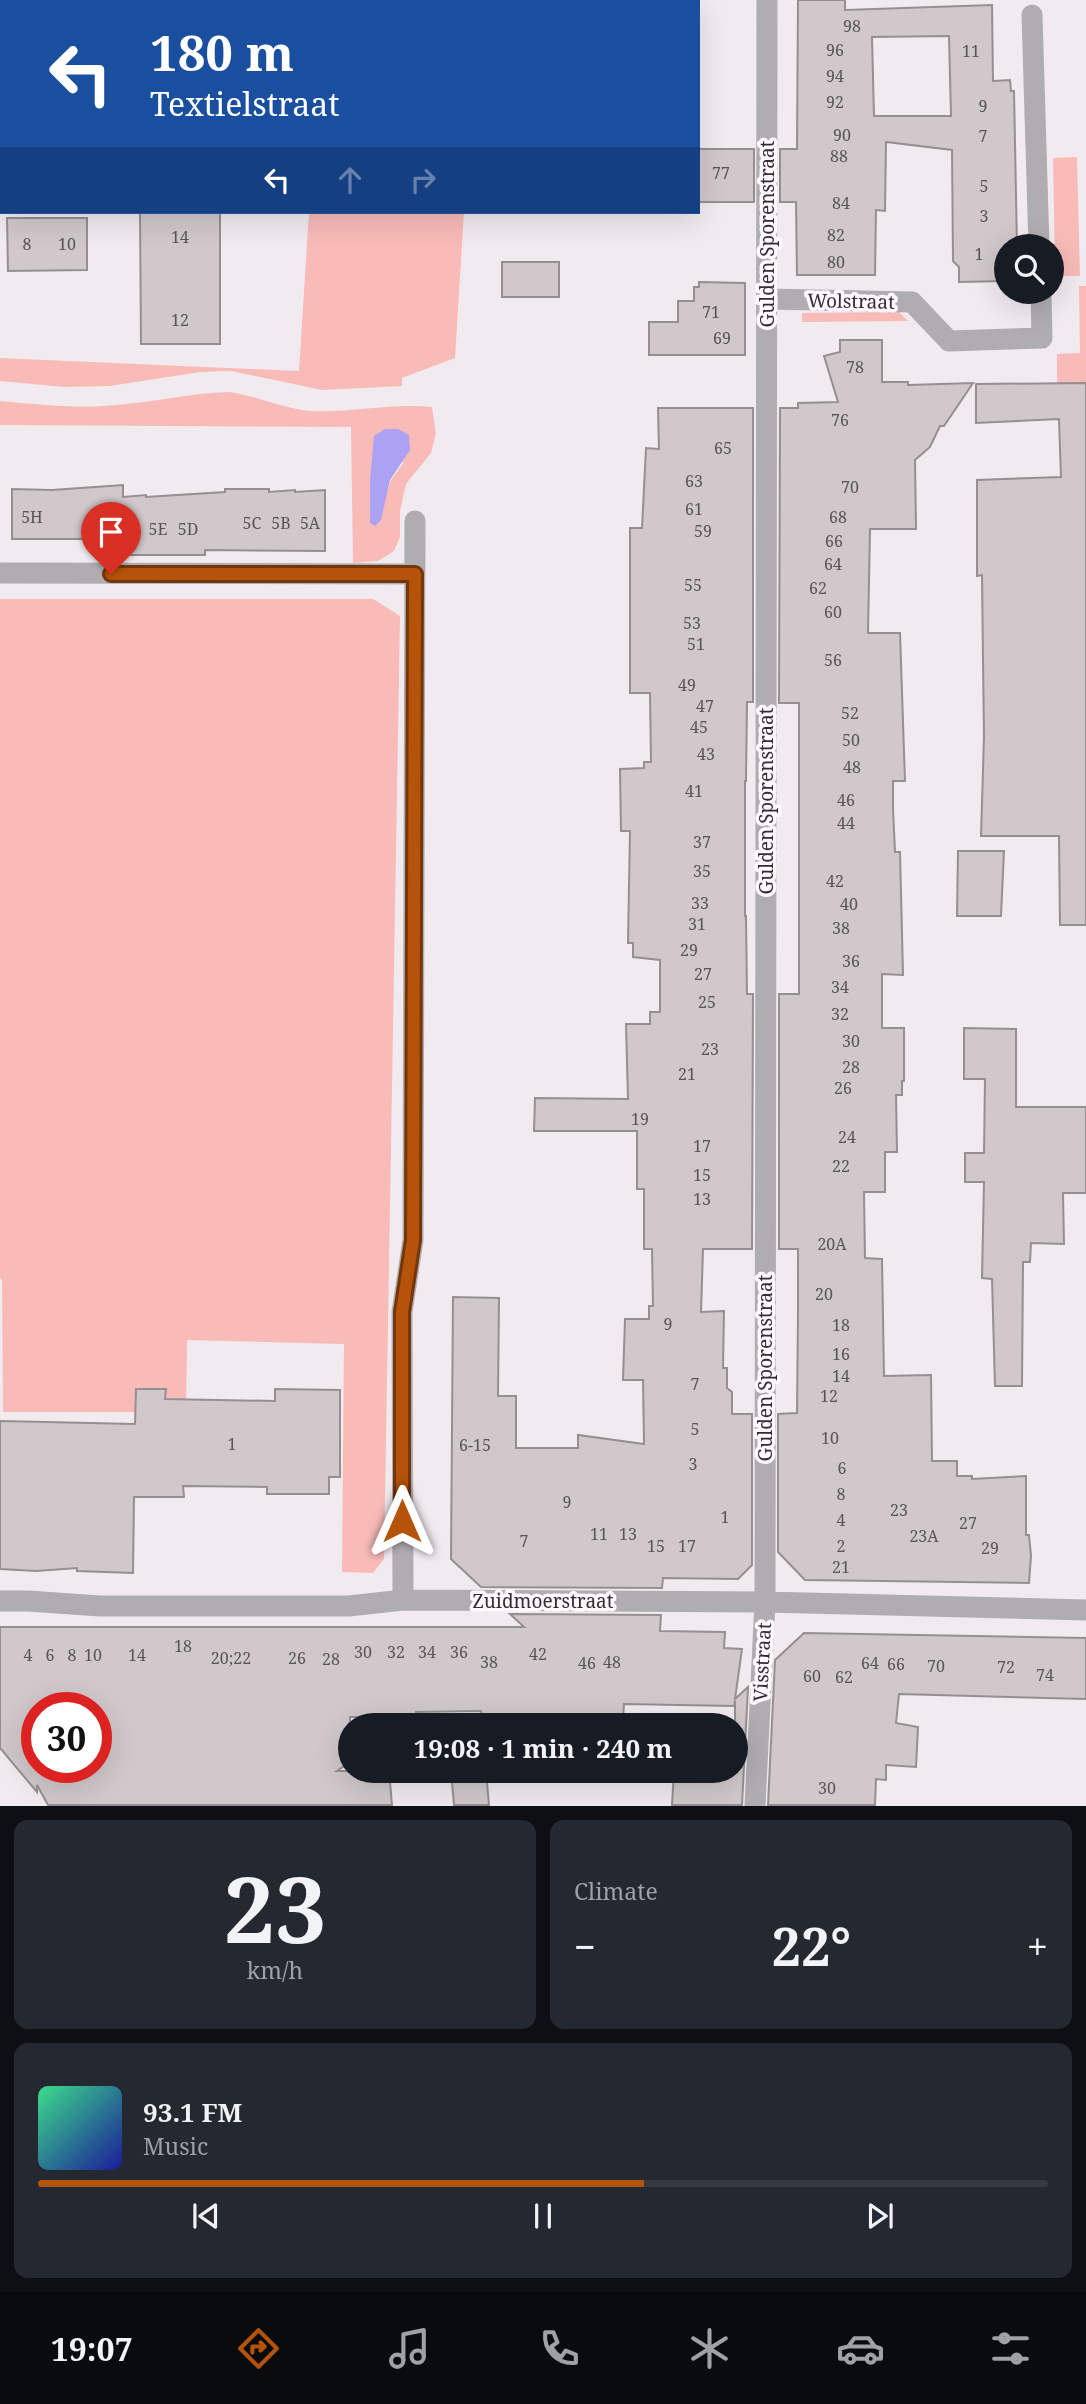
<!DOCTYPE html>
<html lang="en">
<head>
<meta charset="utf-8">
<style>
  body { margin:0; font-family:"Noto Serif",serif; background:#242831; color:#f1f3f6; height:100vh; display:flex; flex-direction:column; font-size:26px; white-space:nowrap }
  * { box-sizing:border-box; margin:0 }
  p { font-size:23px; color:#9ea1a6 }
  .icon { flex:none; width:38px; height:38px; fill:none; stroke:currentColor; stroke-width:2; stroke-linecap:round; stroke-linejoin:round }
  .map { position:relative; height:1806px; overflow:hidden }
  .details { display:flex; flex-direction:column; gap:14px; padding:14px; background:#0d0f14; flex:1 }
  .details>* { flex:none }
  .top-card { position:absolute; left:0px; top:0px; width:700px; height:214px; box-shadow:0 7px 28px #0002; background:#1a4fa0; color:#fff; overflow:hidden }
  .controls { position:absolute; left:994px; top:234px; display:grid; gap:14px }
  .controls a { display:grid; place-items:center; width:70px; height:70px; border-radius:50%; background:#171b24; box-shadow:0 7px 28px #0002; font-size:35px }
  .speed { position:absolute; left:21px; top:1692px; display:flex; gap:14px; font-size:35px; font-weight:700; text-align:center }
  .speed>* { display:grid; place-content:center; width:91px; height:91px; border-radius:50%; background:#171b24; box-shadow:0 7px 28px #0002; line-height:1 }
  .speed .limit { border:10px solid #d22; background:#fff; color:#111 }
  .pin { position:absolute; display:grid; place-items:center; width:60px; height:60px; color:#fff; margin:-72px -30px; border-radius:50% 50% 50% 0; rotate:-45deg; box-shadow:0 0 7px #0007 }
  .pin .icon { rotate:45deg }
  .me { position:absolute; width:77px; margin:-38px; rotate:0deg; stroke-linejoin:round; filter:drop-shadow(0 0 5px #0008) }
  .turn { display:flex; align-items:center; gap:24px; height:147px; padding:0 35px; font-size:32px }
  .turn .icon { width:91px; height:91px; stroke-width:2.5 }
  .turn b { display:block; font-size:49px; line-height:60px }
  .lanes { display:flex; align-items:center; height:66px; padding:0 35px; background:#0003; justify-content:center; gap:35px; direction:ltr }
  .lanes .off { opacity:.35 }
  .big { font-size:52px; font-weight:700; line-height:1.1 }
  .details .widget { flex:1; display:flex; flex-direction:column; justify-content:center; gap:10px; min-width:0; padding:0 24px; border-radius:14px; background:#242831 }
  .details .dial { align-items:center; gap:0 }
  .dial b { font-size:91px; line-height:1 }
  .song { display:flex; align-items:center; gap:21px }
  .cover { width:84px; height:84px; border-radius:10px; background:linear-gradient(135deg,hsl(150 70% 55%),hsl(240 70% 35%)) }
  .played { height:7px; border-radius:4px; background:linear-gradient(90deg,#b45309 60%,#363941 60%) }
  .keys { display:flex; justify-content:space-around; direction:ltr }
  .heat { display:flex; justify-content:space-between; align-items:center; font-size:38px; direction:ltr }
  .details .tiles { flex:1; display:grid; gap:14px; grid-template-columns:1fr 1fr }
  .widget:last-child { grid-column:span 2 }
  .trip { position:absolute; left:338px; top:1713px; width:410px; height:70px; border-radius:35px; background:#171b24; box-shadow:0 7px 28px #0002; font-weight:700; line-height:70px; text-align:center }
  .tab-bar { display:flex; height:112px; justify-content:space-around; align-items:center; background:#090b0e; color:#9ea1a6 }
  .tab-bar .icon { width:49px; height:49px }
  .tab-bar .active { color:#b45309 }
  .tab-bar b { font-size:32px; color:#f1f3f6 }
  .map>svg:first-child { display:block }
</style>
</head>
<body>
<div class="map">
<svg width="1086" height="1806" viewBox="0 0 1086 1806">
  <rect width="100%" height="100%" fill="#f1ebef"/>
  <path fill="#f8bbb8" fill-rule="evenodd" d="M1077 157 1080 276H1065L1055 266 1053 158Z
    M309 212H464L455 358 402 378V386L322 390 231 371 200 372 110 386 64 387 0 381V358L299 371Z
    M1079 286H1086V397H1057V354L1080 353Z
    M899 312 908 321 802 322V313Z
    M230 392C256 396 286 409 310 411 351 413 391 403 432 407L436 434 431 453 406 484 400 511V537L394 551 378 561 353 563 351 427 0 425V401C35 404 69 408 104 406 146 404 187 393 230 392ZM374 451 404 462 391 480 385 497 370 479Z
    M0 599H373L400 616 384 1559 373 1573 342 1572 344 1344 187 1340 186 1412H3L2 1280 0 1278Z"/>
  <path fill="#aca2f4" d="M385 429H398L409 435 410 450 390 480 381 520 375 526 370 523V479L374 436Z"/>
  <path fill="#d0c8ca" stroke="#968f91" stroke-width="2" fill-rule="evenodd" d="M798 0H845V10L992 5 993 81 1010 80 1011 91H1014L1017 247H1006V281L959 282V267L953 261 952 150 886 142 885 211 876 210 875 275H797L796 202H780V149H797ZM949 36 951 116H874L872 37Z
    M698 149H754V202H698Z
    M140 212H220V344H141Z
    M7 218H87V270L8 271Z
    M502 262H559V297H502Z
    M699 282 745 283V355H649V322H678V301H694V287H699Z
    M840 340H882V382H908V385L973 383 944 426H940L930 447 915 460 916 529H870L868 633H900L905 781H893V809L895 852H900L903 975 882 974V1028H904V1081H902V1095H896L897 1152H885V1192H864L865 1258 882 1259 884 1376 931 1375 932 1461H957V1476H972V1479L1026 1476V1535H1029L1031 1556 1029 1583 805 1580 778 1552V1414L797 1413 798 1311V1249H779V994H799V703H779L780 408H798V403L838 402 824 356 840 352Z
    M1086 383V925H1060L1059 836H981L984 736 983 660 982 575 977 576V480L1061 477 1059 419 976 423V384Z
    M658 408H753V702H747L746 781H745V916H746L747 994H753L752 1249H703L701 1312 724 1311 723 1368H727V1388L732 1392V1414H752V1565L738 1579 663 1578 662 1588 481 1587 451 1559 453 1297 499 1298 498 1396H516V1448H578V1435L644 1444 643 1380H623L625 1319H649V1306H653L652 1249H644V1189H637V1131H534L535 1098 628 1099 626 1024H650V1012H660V960L633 957V943H628L630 831H621L620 769 644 768V762H651L650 693H630V528H642L646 448 659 449Z
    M123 485V497L146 495V497L225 492V489H269V492L295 490V492L325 490V551L205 550V555H111V539H12V489L52 490Z
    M958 851H1004L1001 916H957Z
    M964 1028 1016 1029V1107H1086V1193H1063L1064 1244 1031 1243 1030 1262H1023L1022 1386H995L992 1279 982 1278 984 1182H965V1153H984L985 1079H964Z
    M136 1389H166L165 1399 275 1401V1389L340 1390V1477H329V1494H267V1487L183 1486 184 1497H134L133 1573 77 1571V1568L36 1571 0 1569V1421L135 1424Z
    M510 1614 661 1615 660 1631 725 1632 724 1648 742 1649 735 1699 748 1687 742 1805H672L674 1771H735V1701L734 1706 624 1704 623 1720 482 1719 481 1711 416 1712V1717H350V1762L337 1771H389L392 1805H48L37 1785V1792L0 1748V1627H524ZM37 1708H96V1768H37Z
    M804 1633 1086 1638V1699L899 1694 896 1723 918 1727 916 1767 886 1765V1780L876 1779 875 1805H768L775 1660Z
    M451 1771H486L489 1805H454Z"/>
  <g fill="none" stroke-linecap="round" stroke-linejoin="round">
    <path stroke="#afadb0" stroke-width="21" d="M1032 15 1039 247
      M0 173H2
      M767 299 912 302 949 341 1042 338 1041 292
      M0 573 415 574
      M403 1600 402 1312 413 1240 415 521
      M0 1601H28L100 1606H349L403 1600 765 1602 1086 1610
      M755 1806 765 1602 767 0"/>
  </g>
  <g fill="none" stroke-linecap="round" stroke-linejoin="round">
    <g stroke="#753606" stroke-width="18">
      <path id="route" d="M111 574H415L413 1240 402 1312V1521"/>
    </g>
    <use href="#route" stroke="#b45309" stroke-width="12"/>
  </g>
  <g text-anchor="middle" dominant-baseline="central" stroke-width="7" stroke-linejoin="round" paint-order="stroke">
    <g font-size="16" fill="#595456">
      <text x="852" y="26">98</text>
      <text x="835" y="50">96</text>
      <text x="971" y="51">11</text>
      <text x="835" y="76">94</text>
      <text x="835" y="102">92</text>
      <text x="983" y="106">9</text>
      <text x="842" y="135">90</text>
      <text x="983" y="136">7</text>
      <text x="839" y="156">88</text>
      <text x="721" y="173">77</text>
      <text x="984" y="186">5</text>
      <text x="841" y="203">84</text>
      <text x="984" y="216">3</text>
      <text x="836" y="235">82</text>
      <text x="180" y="237">14</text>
      <text x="27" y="244">8</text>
      <text x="67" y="244">10</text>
      <text x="979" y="254">1</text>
      <text x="836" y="262">80</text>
      <text x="711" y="312">71</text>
      <text x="180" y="320">12</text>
      <text x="722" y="338">69</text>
      <text x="855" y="367">78</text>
      <text x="840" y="420">76</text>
      <text x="723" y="448">65</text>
      <text x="694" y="481">63</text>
      <text x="850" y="487">70</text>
      <text x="694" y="509">61</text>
      <text x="32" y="517">5H</text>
      <text x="838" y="517">68</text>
      <text x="252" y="523">5C</text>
      <text x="281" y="523">5B</text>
      <text x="310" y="523">5A</text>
      <text x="158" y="529">5E</text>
      <text x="188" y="529">5D</text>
      <text x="703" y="531">59</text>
      <text x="834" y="541">66</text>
      <text x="833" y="564">64</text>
      <text x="693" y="585">55</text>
      <text x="818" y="588">62</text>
      <text x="833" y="612">60</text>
      <text x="692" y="623">53</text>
      <text x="696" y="644">51</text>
      <text x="833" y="660">56</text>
      <text x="687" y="685">49</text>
      <text x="705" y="706">47</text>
      <text x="850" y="713">52</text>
      <text x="699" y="727">45</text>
      <text x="851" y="740">50</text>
      <text x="706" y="754">43</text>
      <text x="852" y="767">48</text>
      <text x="694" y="791">41</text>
      <text x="846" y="800">46</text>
      <text x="846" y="823">44</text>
      <text x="702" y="842">37</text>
      <text x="702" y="871">35</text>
      <text x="835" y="881">42</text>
      <text x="700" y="903">33</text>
      <text x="849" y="904">40</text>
      <text x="697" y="924">31</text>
      <text x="841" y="928">38</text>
      <text x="689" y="950">29</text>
      <text x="851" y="961">36</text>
      <text x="703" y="974">27</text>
      <text x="840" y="987">34</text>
      <text x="707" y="1002">25</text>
      <text x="840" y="1014">32</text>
      <text x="851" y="1041">30</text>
      <text x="710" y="1049">23</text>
      <text x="851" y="1067">28</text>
      <text x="687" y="1074">21</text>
      <text x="843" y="1088">26</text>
      <text x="640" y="1119">19</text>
      <text x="847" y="1137">24</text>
      <text x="702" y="1146">17</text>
      <text x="841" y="1166">22</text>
      <text x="702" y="1175">15</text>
      <text x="702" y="1199">13</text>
      <text x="832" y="1244">20A</text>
      <text x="824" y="1294">20</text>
      <text x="668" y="1324">9</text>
      <text x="841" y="1325">18</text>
      <text x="841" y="1354">16</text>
      <text x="841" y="1376">14</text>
      <text x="695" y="1384">7</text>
      <text x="829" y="1396">12</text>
      <text x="695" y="1429">5</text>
      <text x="830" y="1438">10</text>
      <text x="232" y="1444">1</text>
      <text x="475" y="1445">6-15</text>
      <text x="693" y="1464">3</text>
      <text x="842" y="1468">6</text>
      <text x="841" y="1494">8</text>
      <text x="567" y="1502">9</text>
      <text x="899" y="1510">23</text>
      <text x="725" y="1517">1</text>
      <text x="841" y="1520">4</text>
      <text x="968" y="1523">27</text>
      <text x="599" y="1534">11</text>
      <text x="628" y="1534">13</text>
      <text x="924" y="1536">23A</text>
      <text x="524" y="1541">7</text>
      <text x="656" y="1546">15</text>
      <text x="687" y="1546">17</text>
      <text x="841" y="1546">2</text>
      <text x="990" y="1548">29</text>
      <text x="841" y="1567">21</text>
      <text x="183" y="1646">18</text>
      <text x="363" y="1652">30</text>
      <text x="396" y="1652">32</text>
      <text x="427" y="1652">34</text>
      <text x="459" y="1652">36</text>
      <text x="538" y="1654">42</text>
      <text x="28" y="1655">4</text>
      <text x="50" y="1655">6</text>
      <text x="72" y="1655">8</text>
      <text x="93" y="1655">10</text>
      <text x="137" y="1655">14</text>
      <text x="231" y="1658">20;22</text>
      <text x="297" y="1658">26</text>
      <text x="331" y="1659">28</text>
      <text x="489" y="1662">38</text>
      <text x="612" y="1662">48</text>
      <text x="587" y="1663">46</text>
      <text x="870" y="1663">64</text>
      <text x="896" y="1664">66</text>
      <text x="936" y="1666">70</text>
      <text x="1006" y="1667">72</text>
      <text x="1045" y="1675">74</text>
      <text x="812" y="1676">60</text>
      <text x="844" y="1677">62</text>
      <text x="827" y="1788">30</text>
    </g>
    <g font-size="19" fill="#312e30" stroke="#fff8fd">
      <text transform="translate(767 234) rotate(-90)">Gulden Sporenstraat</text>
      <text transform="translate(851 301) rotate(1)">Wolstraat</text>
      <text transform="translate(766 801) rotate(-90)">Gulden Sporenstraat</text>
      <text transform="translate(765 1368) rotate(-90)">Gulden Sporenstraat</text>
      <text x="543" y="1601">Zuidmoerstraat</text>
      <text transform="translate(762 1662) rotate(-87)">Visstraat</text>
    </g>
  </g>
</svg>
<div class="controls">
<a><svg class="icon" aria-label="search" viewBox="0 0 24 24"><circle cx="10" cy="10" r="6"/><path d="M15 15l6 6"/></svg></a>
</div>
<div class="speed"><div class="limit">30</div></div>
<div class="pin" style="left:111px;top:574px;background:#d93025"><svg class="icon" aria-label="arrive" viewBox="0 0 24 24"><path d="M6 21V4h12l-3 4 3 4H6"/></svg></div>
<svg class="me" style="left:402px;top:1521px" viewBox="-20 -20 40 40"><path d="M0-17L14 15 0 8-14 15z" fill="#b45309" stroke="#fff" stroke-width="4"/></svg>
<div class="trip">19:08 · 1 min · 240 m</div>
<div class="top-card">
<div class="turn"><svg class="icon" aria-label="left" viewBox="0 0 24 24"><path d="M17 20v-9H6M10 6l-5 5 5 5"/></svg><div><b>180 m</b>Textielstraat</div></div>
<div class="lanes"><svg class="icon" aria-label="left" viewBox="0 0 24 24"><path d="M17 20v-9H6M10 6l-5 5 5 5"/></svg><svg class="icon off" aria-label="ahead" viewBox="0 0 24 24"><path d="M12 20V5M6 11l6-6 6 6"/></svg><svg class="icon off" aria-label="right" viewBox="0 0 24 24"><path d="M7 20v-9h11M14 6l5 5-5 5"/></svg></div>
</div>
</div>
<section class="details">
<div class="tiles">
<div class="widget dial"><b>23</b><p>km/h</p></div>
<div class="widget"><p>Climate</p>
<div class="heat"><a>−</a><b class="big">22°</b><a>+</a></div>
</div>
<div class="widget">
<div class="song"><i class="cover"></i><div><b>93.1 FM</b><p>Music</p></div></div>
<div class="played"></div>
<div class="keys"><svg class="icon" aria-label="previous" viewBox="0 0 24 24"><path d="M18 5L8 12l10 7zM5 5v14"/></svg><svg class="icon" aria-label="pause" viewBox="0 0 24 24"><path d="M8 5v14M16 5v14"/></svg><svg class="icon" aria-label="next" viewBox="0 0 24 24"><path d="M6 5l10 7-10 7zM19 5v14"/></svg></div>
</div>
</div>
</section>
<nav class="tab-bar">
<b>19:07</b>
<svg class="icon active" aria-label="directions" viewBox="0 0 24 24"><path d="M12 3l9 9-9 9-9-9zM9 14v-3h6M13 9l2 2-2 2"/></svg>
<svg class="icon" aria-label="music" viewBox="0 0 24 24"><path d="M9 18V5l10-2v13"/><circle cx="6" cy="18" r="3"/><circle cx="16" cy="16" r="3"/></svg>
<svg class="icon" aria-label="phone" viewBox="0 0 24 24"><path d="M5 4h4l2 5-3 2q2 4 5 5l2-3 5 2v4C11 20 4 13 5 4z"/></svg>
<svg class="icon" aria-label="climate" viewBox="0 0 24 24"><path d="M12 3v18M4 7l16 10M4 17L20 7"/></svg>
<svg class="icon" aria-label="car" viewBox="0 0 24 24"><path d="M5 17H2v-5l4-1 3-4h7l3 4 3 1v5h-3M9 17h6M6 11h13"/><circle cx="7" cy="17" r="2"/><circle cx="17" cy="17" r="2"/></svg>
<svg class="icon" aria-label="filters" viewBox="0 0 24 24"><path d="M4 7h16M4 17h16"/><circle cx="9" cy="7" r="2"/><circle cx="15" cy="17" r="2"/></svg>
</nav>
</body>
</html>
